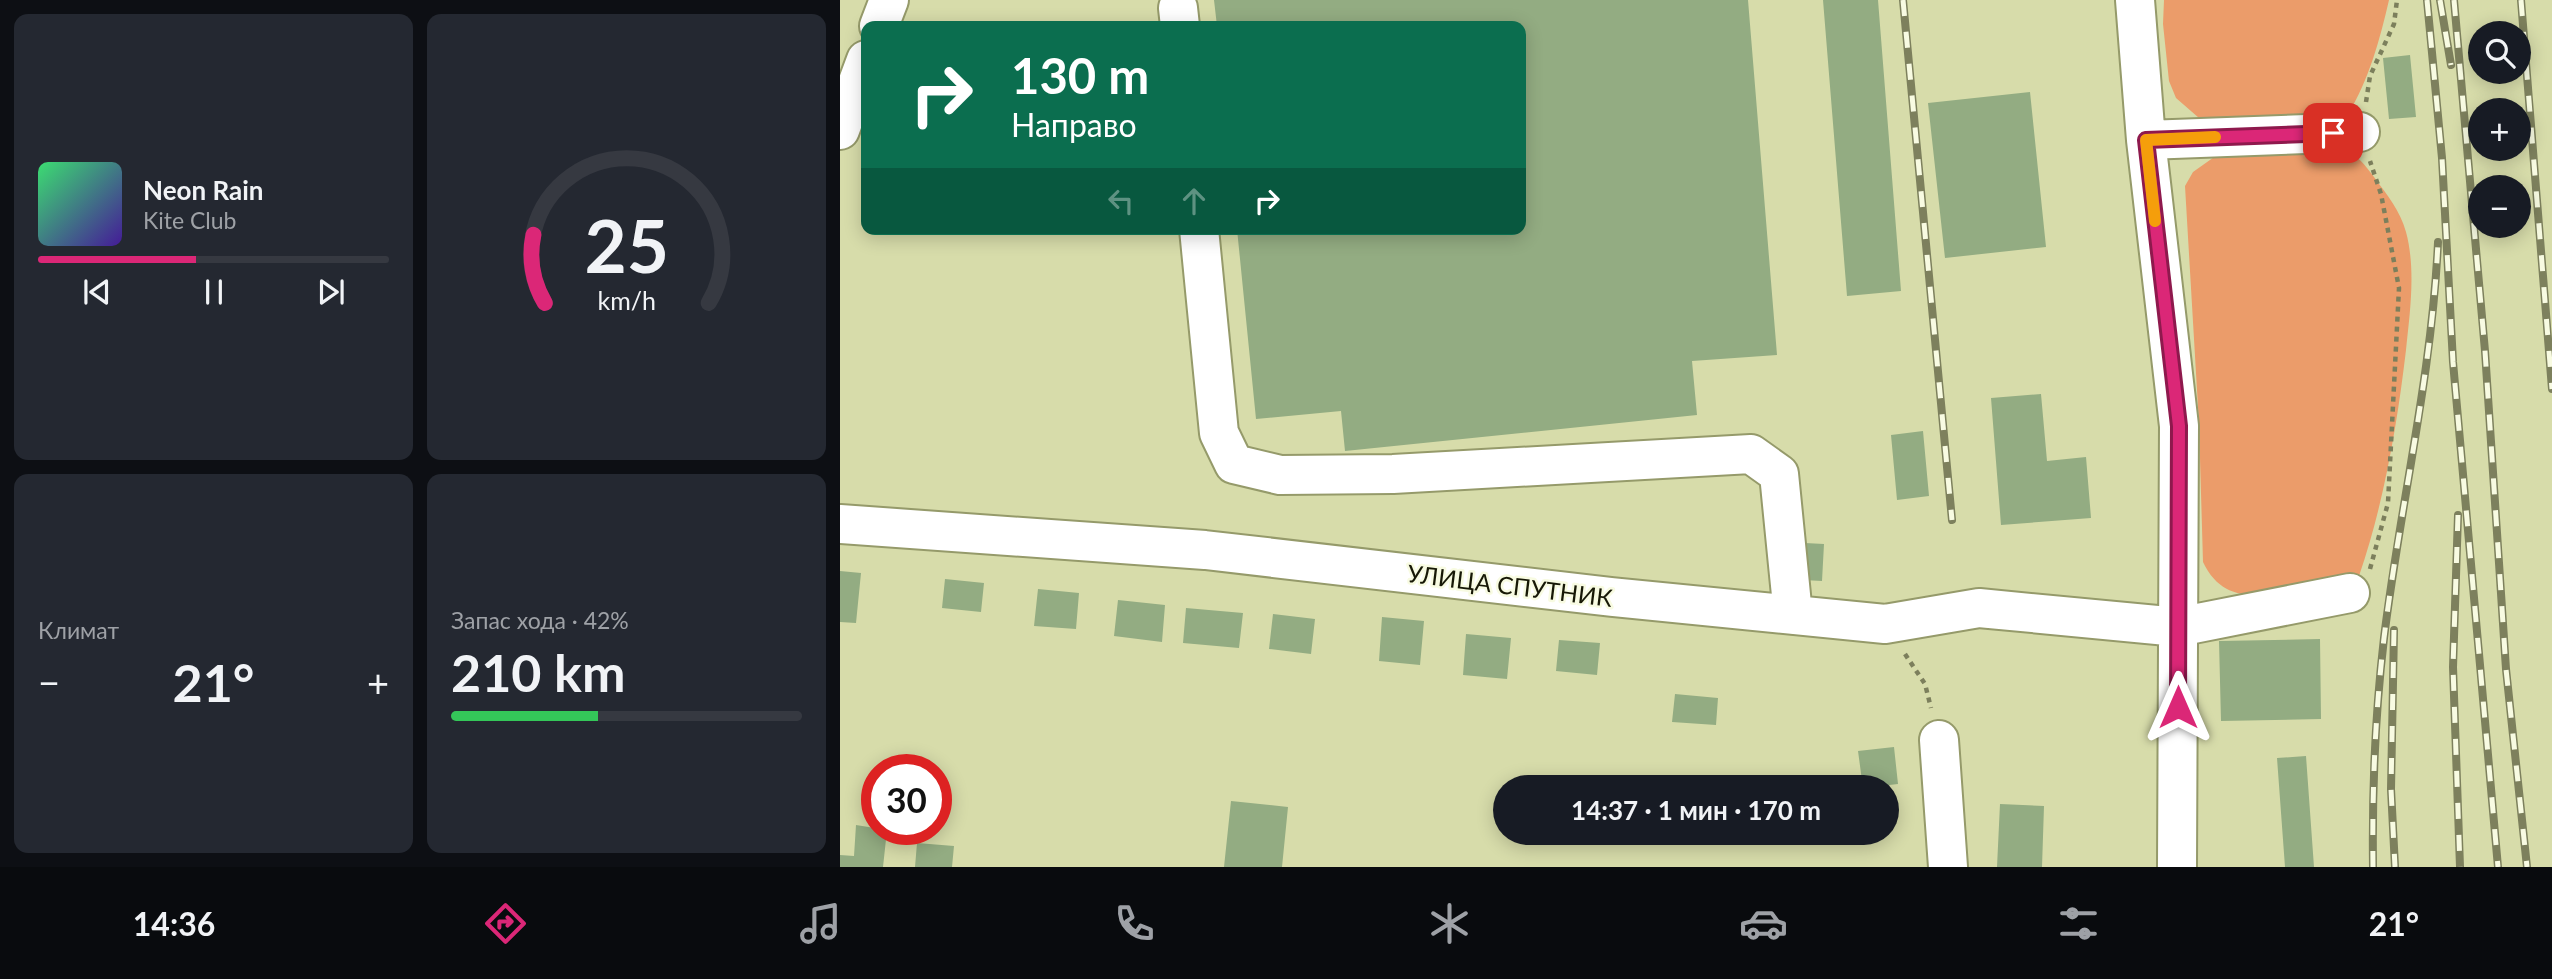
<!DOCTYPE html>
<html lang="ru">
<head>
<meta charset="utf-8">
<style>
  body { margin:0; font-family:Lato,sans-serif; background:#242831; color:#f1f3f6; height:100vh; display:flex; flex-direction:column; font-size:26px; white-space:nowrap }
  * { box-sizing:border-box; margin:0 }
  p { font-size:23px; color:#9ea1a6 }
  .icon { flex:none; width:38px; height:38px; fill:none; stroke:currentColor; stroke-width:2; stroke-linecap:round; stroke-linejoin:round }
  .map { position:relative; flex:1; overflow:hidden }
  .panel { display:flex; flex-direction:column; gap:14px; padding:14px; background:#0d0f14; width:840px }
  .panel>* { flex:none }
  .top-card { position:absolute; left:21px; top:21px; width:665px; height:214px; border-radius:14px; box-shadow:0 4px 18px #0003; background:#0b6e4f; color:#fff; overflow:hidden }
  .tools { position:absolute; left:1628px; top:21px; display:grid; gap:14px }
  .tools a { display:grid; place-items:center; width:63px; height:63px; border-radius:50%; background:#171b24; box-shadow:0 4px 18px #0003; font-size:35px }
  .speed { position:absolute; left:21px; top:754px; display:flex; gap:14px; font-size:35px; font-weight:700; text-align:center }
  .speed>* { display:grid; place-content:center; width:91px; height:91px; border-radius:50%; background:#171b24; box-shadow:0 4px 18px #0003; line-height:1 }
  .speed .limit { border:10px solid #d22; background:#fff; color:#111 }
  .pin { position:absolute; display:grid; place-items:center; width:60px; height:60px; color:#fff; margin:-30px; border-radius:14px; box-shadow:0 4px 10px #0006 }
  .me { position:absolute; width:77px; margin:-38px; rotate:0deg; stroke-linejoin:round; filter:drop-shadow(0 0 5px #0008) }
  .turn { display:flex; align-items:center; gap:24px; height:147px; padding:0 35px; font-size:32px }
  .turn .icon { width:91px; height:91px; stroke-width:2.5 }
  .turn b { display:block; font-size:49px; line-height:60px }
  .lanes { display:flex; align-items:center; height:66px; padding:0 35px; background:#0003; justify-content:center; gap:35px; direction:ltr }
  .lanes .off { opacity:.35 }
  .big { font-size:52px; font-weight:700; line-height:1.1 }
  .panel .tile { flex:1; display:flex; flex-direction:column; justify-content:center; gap:10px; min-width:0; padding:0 24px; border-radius:14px; background:#242831 }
  .panel .dial { align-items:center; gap:0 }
  .dial svg { height:182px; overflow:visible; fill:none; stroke:#363941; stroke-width:7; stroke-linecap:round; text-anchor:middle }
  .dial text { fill:#f1f3f6; stroke:none }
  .song { display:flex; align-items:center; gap:21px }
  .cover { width:84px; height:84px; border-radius:10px; background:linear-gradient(135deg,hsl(140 70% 55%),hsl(260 70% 35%)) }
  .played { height:7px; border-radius:4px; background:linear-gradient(90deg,#db2777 45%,#363941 45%) }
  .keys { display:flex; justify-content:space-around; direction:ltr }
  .heat { display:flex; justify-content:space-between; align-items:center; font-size:38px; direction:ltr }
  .charge { height:10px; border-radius:5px; background:linear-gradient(90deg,#34c759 42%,#363941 0) }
  .panel .tiles { flex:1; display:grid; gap:14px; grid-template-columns:repeat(2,1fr) }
  .trip { position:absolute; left:653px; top:775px; width:406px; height:70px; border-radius:35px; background:#171b24; box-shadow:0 4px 18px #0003; font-weight:700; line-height:70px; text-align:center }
  .tabs { display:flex; height:112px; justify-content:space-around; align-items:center; background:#090b0e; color:#9ea1a6 }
  .tabs .icon { width:49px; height:49px }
  .tabs .on { color:#db2777 }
  .tabs b { font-size:32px; color:#f1f3f6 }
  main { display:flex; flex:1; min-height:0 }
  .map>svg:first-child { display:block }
</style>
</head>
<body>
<main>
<section class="panel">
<div class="tiles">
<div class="tile">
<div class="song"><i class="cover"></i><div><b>Neon Rain</b><p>Kite Club</p></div></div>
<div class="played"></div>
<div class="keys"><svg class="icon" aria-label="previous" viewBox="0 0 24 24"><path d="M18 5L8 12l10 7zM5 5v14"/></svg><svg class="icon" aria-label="pause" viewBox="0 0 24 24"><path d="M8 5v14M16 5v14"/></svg><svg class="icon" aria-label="next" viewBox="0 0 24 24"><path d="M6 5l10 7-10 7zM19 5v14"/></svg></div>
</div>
<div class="tile dial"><svg viewBox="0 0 100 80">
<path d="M14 69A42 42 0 1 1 86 69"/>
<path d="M14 69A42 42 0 0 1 9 39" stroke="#db2777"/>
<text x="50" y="56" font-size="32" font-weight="700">25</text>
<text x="50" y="72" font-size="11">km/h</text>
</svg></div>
<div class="tile"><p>Климат</p>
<div class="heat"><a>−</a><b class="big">21°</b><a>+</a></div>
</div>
<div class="tile"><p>Запас хода · 42%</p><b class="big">210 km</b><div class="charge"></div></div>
</div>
</section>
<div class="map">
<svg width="1712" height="867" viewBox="0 0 1712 867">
  <rect width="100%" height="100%" fill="#d7dcaa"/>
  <path fill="#eb9c6a" d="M1324 0H1549C1540 39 1529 80 1508 114L1445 122 1359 118 1336 98 1329 81 1323 24Z
    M1503 149C1518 155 1524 164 1534 177 1547 195 1560 210 1566 232 1576 269 1570 312 1566 350 1557 426 1544 503 1519 576 1499 585 1479 587 1457 591 1418 596 1383 604 1363 562L1359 424 1345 186 1353 172 1377 155Z"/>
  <path fill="#93ac82" d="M374 0H908L937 355 852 361 857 415 505 451 501 411 416 419 397 229H681V26H377Z
    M983 0H1038L1061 291 1007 296Z
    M1570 55 1576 117 1549 119 1543 58Z
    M1190 92 1206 247 1105 258 1088 103Z
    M1201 394 1207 461 1246 457 1251 518 1161 525 1151 398Z
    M1083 431 1089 496 1057 500 1051 435Z
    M965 543 984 544 982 581 963 580Z
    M0 571 21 573 16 623 0 622Z
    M105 579 144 583 141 612 102 608Z
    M198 589 239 593 236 629 194 626Z
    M278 600 325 605 322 642 274 636Z
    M346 608 403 613 399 648 343 643Z
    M433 614 475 619 471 654 429 649Z
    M542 617 584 621 580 665 539 661Z
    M626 634 671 638 667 679 623 675Z
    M1480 639 1481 719 1381 721 1379 641Z
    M719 640 760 643 757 675 716 671Z
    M835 694 878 698 876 725 832 722Z
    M1054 747 1058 784 1023 788 1018 751Z
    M1466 756 1474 867H1445L1437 758Z
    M391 801 448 807 442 867H384Z
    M1160 804 1204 806 1202 867H1157Z
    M16 825 47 830 43 867H0V855L14 856Z
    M77 843 114 846 112 867H75Z"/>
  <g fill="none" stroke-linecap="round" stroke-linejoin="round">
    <g stroke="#959a6a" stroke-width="42">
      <path id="minor" d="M1295 0 1306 140 1339 426 1337 867
        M338 8 340 26
        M39 26 49 0
        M0 130 26 60
        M1306 140 1520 132
        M359 229 379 433 394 464 440 475 553 474 911 454 939 474 953 615
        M0 524 365 550 772 597 1045 624 1139 608 1338 627 1510 593
        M1099 740 1108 867"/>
    </g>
    <path stroke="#7c7f5c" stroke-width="4.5" stroke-dasharray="5 5" stroke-linecap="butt" d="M1526 102 1530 76 1554 24 1557 0
      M1530 569 1548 503 1559 288 1541 194 1530 161
      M1065 654 1085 684 1091 708"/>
    <use href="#minor" stroke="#fff" stroke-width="38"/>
    <g stroke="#7d805d" stroke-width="8">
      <path id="rail" d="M1063 0 1112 520
        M1587 0 1602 158 1613 362 1658 867
        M1600 0 1611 65
        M1614 0 1645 351 1666 669 1687 867
        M1681 0 1712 389
        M1618 515 1613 667 1620 867
        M1554 630 1551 789 1555 867
        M1533 867C1532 790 1535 715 1544 638 1560 506 1592 375 1598 242"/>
    </g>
    <use href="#rail" stroke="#f8fbe2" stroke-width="5" stroke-dasharray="16" stroke-linecap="butt"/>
  </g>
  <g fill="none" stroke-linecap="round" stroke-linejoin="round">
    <g stroke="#8e194d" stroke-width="18">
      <path id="route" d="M1338 707 1339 426 1306 140 1493 133"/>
    </g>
    <use href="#route" stroke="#db2777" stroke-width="12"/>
    <path stroke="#f59e0b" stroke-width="12" d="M1315 221 1306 140 1375 137"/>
  </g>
  <g text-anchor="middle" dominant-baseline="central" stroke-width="5" stroke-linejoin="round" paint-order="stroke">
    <g font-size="24" fill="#171806" stroke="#f8fbe2">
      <text transform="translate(670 585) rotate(7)">УЛИЦА СПУТНИК</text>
    </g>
  </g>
</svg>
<div class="tools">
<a><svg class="icon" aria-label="search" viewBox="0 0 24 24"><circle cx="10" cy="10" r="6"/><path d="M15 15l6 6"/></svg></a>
<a>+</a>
<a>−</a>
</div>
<div class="speed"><div class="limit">30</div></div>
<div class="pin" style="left:1493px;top:133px;background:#d93025"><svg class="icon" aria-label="arrive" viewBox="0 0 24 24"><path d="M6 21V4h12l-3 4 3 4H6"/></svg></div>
<svg class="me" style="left:1338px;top:707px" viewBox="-20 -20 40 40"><path d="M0-17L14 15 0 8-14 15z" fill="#db2777" stroke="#fff" stroke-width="4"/></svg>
<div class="trip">14:37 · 1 мин · 170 m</div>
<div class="top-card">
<div class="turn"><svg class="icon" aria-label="right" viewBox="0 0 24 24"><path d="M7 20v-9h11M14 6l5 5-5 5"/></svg><div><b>130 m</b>Направо</div></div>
<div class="lanes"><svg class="icon off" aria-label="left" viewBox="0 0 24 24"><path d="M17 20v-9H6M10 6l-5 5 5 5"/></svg><svg class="icon off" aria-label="ahead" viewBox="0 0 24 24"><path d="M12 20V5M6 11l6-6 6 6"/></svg><svg class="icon" aria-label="right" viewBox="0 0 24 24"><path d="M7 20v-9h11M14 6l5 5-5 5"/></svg></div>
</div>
</div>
</main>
<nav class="tabs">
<b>14:36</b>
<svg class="icon on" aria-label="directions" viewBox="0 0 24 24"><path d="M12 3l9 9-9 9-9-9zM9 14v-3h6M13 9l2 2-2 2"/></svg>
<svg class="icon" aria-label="music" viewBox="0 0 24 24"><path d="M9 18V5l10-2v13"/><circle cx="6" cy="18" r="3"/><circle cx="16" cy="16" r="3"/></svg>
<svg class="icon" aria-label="phone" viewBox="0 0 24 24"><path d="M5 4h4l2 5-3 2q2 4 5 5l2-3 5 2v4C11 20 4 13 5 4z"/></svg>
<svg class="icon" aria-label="climate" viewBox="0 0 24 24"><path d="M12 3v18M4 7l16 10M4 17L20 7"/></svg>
<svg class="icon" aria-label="car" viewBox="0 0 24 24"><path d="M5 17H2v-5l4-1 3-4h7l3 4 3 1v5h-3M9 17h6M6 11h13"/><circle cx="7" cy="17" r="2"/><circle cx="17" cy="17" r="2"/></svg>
<svg class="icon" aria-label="filters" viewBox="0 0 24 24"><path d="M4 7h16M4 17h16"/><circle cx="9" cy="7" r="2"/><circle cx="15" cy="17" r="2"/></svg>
<b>21°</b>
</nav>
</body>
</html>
